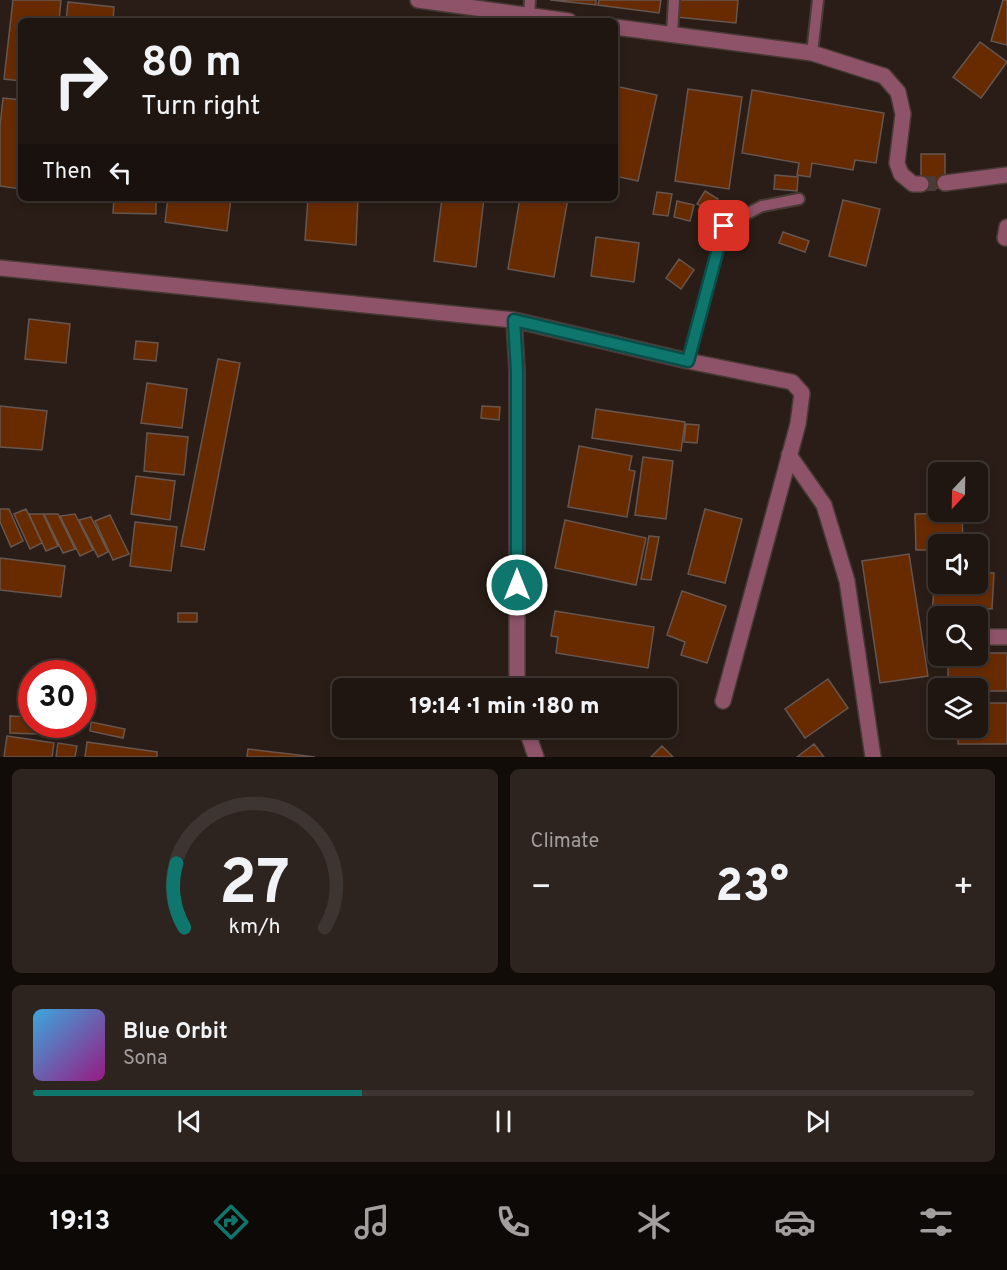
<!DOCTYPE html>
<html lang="en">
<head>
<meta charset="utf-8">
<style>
  body { margin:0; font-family:Overpass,sans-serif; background:#2d231f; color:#f1f3f6; height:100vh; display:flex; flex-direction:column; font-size:22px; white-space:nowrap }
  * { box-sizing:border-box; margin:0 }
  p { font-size:20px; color:#a29f9f }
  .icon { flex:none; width:33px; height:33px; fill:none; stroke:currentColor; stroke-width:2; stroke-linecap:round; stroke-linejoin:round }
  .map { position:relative; height:757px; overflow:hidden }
  .details { display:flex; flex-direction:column; gap:12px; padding:12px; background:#120c09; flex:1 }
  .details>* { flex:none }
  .top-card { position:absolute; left:18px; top:18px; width:600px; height:183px; border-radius:9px; box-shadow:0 3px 9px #0003,0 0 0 2px #3d3531; background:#201611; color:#f1f3f6; overflow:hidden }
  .needle { width:39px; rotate:202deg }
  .buttons { position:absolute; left:928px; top:462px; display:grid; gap:12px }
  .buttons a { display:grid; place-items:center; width:60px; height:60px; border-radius:9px; background:#201611; box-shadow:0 3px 9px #0003,0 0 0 2px #3d3531; font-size:30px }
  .speed { position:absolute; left:18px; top:660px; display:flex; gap:12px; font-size:30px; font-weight:700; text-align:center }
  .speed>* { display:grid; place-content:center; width:78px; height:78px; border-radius:50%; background:#201611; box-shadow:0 3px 9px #0003,0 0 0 2px #3d3531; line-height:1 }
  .speed .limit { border:9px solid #d22; background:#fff; color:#111 }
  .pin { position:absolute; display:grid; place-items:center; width:51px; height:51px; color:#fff; margin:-26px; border-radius:12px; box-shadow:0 3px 9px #0006 }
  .me { position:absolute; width:66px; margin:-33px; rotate:0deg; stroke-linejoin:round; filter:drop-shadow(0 0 4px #0008) }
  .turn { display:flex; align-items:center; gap:21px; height:126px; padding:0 24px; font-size:27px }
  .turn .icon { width:78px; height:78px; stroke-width:2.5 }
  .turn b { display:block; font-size:42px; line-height:51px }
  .then { display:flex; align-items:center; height:57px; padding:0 24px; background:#0003; gap:12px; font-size:22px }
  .big { font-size:45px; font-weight:800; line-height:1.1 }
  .details .widget { flex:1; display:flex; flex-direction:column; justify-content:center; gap:9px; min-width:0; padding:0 21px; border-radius:9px; background:#2d231f }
  .details .dial { align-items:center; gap:0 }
  .dial svg { height:156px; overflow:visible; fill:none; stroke:#3d3531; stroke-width:7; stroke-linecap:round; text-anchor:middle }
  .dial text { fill:#f1f3f6; stroke:none }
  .song { display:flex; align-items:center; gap:18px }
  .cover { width:72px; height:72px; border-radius:9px; background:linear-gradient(135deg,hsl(200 70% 55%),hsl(310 70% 35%)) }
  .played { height:6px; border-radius:3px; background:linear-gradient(90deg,#0f766e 35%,#3d3531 35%) }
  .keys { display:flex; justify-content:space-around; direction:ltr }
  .heat { display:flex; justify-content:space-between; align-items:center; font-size:33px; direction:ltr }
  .details .tiles { flex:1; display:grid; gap:12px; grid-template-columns:1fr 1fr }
  .widget:last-child { grid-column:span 2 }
  .trip { position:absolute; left:332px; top:678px; width:345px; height:60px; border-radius:9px; background:#201611; box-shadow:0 3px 9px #0003,0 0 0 2px #3d3531; font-weight:800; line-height:60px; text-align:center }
  .tab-bar { display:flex; height:96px; justify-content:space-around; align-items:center; background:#0d0907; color:#a29f9f }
  .tab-bar .icon { width:42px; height:42px }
  .tab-bar .current { color:#0f766e }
  .tab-bar b { font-size:27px; color:#f1f3f6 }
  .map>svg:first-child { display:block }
</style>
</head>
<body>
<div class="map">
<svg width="1007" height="757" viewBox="0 0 1007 757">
  <rect width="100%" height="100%" fill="#2a1d17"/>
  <path fill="#682b00" stroke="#65564f" stroke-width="1.5" d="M13 0H61L59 21H21V81L4 79Z
    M550 0H596V5Z
    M599 0H661L659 13 598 5Z
    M678 0H738L736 23 676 17Z
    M1003 0H1007V45L991 41Z
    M68 2 114 7 113 21H66Z
    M980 42 1007 62 981 98 953 77Z
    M615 86 657 95 638 181 615 176Z
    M688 89 742 97 729 189 675 181Z
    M752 90 884 113 876 163 855 160 853 170 812 163 810 177 797 175 799 163 742 153Z
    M3 98 21 100V189L0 186V126Z
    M921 154H945V188H921Z
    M775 175 798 177 797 191 774 189Z
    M705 191 718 199 711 211 697 204Z
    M657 192 672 194 668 216 653 214Z
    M114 198H156V214L113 213Z
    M168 198H231L227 231 165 222Z
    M308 198H358L356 245 305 240Z
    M442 198H484L476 267 434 261Z
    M520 198H568L554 277 508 269Z
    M843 200 880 209 866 266 829 256Z
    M677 201 694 205 690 221 674 217Z
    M783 232 809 241 805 252 779 243Z
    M596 237 639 243 634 282 591 276Z
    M679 259 694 270 681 289 666 278Z
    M29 319 70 324 66 363 25 359Z
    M136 341 158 343 156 361 134 359Z
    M218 359 240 363 204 550 181 546Z
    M147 383 187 389 182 428 141 423Z
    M0 406 47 411 42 450 0 447Z
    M482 406 500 407 499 420 481 418Z
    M596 409 685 422 681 451 592 438Z
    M686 424 699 425 697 443 684 442Z
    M147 433 188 437 184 475 144 471Z
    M579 446 632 456 629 470 635 471 627 517 568 507Z
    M643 457 673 461 666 519 635 515Z
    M136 476 175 481 170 520 131 514Z
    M0 509H9L23 541 11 547 0 522Z
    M26 509 42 543 30 549 14 514Z
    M705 509 742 519 725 583 688 574Z
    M962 513 963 544H939V550H916L915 514Z
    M29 514H43L58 546 46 551Z
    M44 514H58L75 549 63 553Z
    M75 514 93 550 80 556 60 516Z
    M110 515 129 554 113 560 95 521Z
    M91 517 108 552 98 557 79 520Z
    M565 520 646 538 636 585 555 568Z
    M135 522 177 527 171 571 130 566Z
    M649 536 659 537 651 580 641 579Z
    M909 554 928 676 880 683 862 561Z
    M0 558 65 566 61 597 0 590Z
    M935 569H939V584H978V572L994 573 992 609 960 607 959 616 932 617Z
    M682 591 726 606 707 663 681 655 685 642 667 635Z
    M555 611 654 627 648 668 556 653 558 637 551 636Z
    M178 613H197V622H178Z
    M978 653H1007V691H978V688H948V656H978Z
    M828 679 848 708 805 738 785 709Z
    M634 680 635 688H555V686Z
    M978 703H1007V744H958V728H978Z
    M10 716 32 717V724H69L68 735 10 733Z
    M91 722 125 729 123 738 90 731Z
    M573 728H638V730L574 735Z
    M7 736 54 743 52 757H4Z
    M87 742 157 752V757H85Z
    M58 743 77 746 75 757H56Z
    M814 744 824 757H797Z
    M662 746 673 757H651Z
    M248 749 315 757H247Z"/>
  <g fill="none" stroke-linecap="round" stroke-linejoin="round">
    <path stroke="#493c36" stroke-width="15" stroke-dasharray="15 8" stroke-linecap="butt" d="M921 184 945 183"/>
    <g stroke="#473a34" stroke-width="14">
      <path id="lane" d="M529 16 530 0
        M672 34 674 0
        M812 53 818 0
        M688 361 724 226 762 206 799 199"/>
    </g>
    <g stroke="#473a34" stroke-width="18">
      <path id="street" d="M418 0 569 21
        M615 27 812 53 884 76 898 92 903 114 897 163 901 174 913 184H921
        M945 183 1007 175
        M1005 238 1007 227
        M0 268 514 320 688 361 792 382 802 393 798 424 723 701
        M514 320 517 371V688
        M789 455 824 505 847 581 873 757
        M978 637H1007
        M526 728 536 757"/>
    </g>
    <use href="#lane" stroke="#8e5369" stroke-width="10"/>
    <use href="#street" stroke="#8e5369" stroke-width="15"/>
  </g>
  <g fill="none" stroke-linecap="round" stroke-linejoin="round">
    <g stroke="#0a4d48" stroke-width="15">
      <path id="route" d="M517 585V371L514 320 688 361 724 226"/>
    </g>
    <use href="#route" stroke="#0f766e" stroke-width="10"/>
  </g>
</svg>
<div class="buttons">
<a><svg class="needle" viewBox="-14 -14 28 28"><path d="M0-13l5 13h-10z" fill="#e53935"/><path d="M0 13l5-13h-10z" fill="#a29f9f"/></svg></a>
<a><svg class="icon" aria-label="sound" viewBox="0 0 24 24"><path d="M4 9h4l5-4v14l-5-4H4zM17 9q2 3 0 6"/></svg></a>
<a><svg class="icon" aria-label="search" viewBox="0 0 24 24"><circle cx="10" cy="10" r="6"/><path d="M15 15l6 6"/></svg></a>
<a><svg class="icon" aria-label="layers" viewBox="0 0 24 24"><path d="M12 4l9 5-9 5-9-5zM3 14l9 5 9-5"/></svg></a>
</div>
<div class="speed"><div class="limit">30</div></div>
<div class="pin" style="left:724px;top:226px;background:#d93025"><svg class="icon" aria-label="arrive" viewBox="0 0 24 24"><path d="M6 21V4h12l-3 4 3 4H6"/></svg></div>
<svg class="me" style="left:517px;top:585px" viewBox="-20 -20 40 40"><circle r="17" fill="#0f766e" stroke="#fff" stroke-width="3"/><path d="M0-11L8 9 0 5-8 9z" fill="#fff"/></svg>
<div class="trip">19:14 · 1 min · 180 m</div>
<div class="top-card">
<div class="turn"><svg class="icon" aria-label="right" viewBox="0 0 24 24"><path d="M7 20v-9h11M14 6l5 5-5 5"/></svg><div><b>80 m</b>Turn right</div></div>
<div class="then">Then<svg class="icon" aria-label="left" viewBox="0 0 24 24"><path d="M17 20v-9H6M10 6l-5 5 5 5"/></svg></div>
</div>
</div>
<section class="details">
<div class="tiles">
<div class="widget dial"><svg viewBox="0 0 100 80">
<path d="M14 69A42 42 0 1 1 86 69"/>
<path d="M14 69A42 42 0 0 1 10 36" stroke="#0f766e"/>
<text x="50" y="56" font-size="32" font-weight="700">27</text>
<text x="50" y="72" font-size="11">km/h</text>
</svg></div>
<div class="widget"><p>Climate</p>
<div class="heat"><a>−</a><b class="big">23°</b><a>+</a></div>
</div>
<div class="widget">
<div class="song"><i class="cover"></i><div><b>Blue Orbit</b><p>Sona</p></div></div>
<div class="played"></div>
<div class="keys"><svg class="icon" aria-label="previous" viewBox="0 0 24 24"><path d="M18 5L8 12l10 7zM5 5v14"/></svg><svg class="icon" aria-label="pause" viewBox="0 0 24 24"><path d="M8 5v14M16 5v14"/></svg><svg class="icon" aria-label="next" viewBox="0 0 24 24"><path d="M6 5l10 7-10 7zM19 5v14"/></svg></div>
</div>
</div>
</section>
<nav class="tab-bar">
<b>19:13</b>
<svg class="icon current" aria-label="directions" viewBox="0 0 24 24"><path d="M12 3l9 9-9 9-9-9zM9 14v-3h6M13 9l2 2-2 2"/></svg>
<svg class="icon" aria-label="music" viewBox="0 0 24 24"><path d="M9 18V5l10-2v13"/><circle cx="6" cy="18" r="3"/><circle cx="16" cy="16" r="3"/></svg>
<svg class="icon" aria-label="phone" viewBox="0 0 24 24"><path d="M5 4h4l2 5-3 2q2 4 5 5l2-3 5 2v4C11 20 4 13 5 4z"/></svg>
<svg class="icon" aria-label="climate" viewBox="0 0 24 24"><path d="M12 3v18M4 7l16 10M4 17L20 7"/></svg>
<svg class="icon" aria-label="car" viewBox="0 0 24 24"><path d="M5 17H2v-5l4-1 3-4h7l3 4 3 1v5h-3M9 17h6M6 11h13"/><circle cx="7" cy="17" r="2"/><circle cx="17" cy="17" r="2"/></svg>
<svg class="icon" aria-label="filters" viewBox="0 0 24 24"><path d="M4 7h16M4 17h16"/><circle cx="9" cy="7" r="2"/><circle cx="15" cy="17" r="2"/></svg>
</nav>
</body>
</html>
